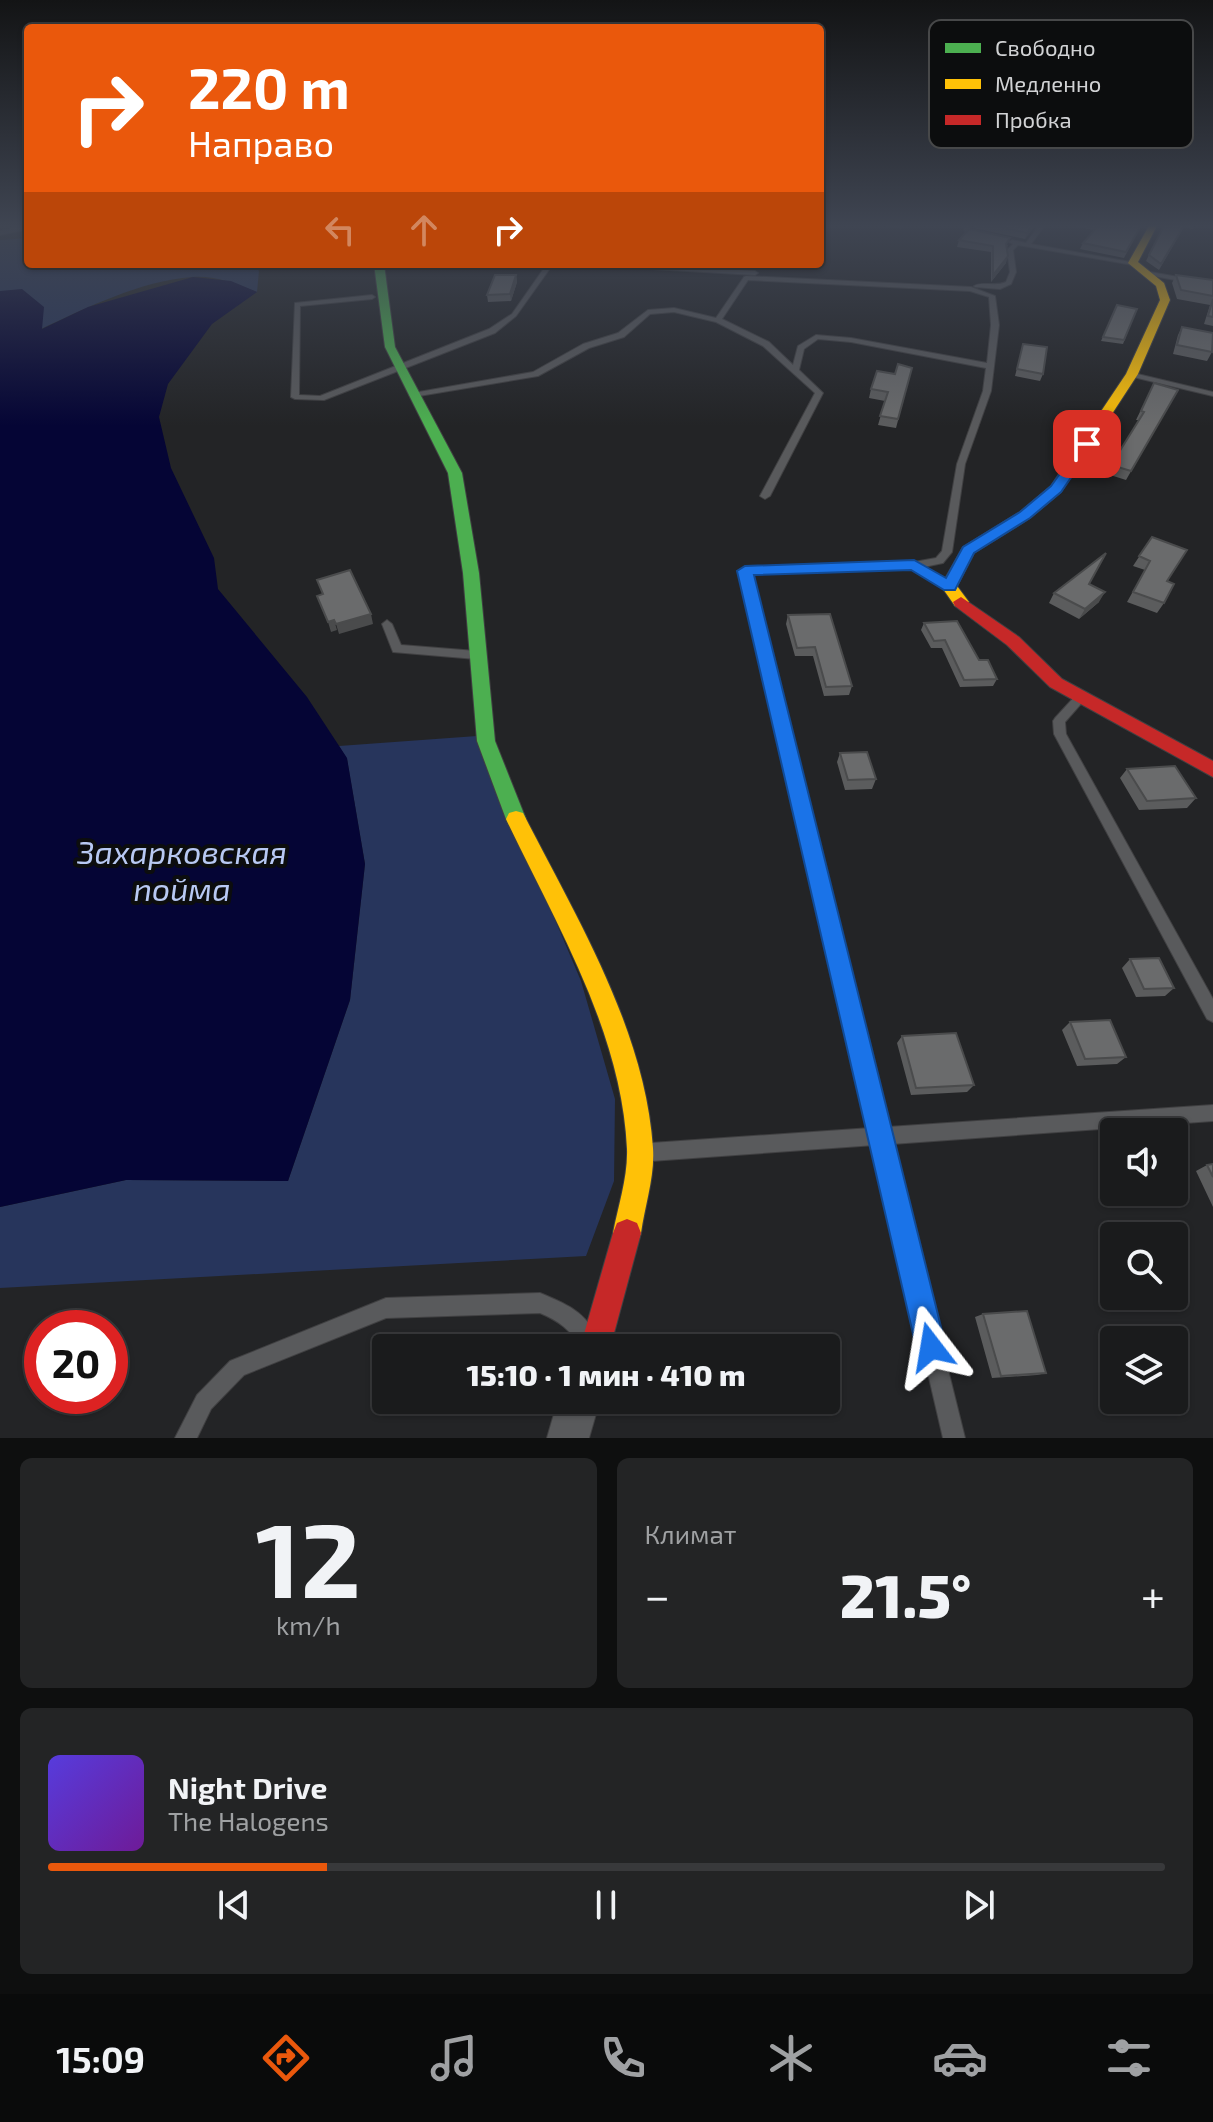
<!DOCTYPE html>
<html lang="ru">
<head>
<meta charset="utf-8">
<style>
  body { margin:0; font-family:"Exo 2",sans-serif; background:#232425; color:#f1f3f6; height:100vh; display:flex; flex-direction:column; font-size:30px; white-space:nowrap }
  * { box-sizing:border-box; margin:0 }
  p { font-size:26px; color:#9fa1a3 }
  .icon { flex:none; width:44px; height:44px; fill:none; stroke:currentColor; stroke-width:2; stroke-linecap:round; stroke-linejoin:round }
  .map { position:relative; height:1438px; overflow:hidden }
  .panel { display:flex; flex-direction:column; gap:20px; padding:20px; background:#0e0f0f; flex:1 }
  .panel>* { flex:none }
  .guide { position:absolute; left:24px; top:24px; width:800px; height:244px; border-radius:8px; box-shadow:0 2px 6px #0004,0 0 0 2px #38393b; background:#ea580c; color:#fff; overflow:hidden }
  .tools { position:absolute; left:1100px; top:1118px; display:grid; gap:16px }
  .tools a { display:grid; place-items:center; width:88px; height:88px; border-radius:8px; background:#1a1b1c; box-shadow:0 2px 6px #0004,0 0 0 2px #38393b; font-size:40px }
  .speed { position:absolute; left:24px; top:1310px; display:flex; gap:16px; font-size:40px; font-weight:700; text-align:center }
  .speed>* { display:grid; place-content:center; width:104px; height:104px; border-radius:50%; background:#1a1b1c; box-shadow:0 2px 6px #0004,0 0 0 2px #38393b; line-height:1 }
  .speed .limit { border:12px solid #d22; background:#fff; color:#111 }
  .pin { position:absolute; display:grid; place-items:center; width:68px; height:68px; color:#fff; margin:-34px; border-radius:16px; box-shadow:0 4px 12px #0006 }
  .me { position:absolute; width:88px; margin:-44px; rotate:346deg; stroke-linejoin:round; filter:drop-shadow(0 0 6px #0008) }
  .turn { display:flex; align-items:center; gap:28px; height:168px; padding:0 32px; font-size:36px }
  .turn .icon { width:104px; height:104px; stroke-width:2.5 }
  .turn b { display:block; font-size:56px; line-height:68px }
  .lanes { display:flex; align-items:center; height:76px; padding:0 32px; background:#0003; justify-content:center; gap:40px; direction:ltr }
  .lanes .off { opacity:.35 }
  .big { font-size:60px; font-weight:800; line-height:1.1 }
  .panel .tile { flex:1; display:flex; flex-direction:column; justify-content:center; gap:12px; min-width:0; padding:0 28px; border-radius:12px; background:#232425 }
  .panel .dial { align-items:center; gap:0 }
  .dial b { font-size:104px; line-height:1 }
  .song { display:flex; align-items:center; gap:24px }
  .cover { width:96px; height:96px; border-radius:12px; background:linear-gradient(135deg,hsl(250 70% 55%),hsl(280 70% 35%)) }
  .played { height:8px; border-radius:4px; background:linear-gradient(90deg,#ea580c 25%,#38393b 25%) }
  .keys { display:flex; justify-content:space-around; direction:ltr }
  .heat { display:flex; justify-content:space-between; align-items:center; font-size:44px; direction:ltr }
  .panel .tiles { flex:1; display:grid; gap:20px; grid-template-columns:1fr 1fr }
  .tile:last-child { grid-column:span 2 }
  .trip { position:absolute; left:372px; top:1334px; width:468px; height:80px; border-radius:8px; background:#1a1b1c; box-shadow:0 2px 6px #0004,0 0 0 2px #38393b; font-weight:800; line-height:80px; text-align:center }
  .tabs { display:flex; height:128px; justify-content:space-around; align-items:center; background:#0a0b0b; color:#9fa1a3 }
  .tabs .icon { width:56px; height:56px }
  .tabs .current { color:#ea580c }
  .tabs b { font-size:36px; color:#f1f3f6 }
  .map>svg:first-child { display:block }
</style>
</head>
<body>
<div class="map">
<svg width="1213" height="1438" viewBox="0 0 1213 1438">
  <rect width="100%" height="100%" fill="#232426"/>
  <path fill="#27355c" d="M28 238V264H254L259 271 257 292C237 284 214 275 192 277 140 281 86 308 41 329L0 291V240Z
    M477 736 581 981 615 1099 614 1181 586 1256 0 1288V1207L126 1180 288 1181 350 1000 365 864 347 759 339 746Z"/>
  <path fill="#050535" d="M193 277 231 281 257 292 212 324 168 384 159 417 171 468 214 558 218 589 307 697 347 758 365 864 350 1000 288 1181 126 1180 0 1207V291L22 289 44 307 42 329 88 307Z"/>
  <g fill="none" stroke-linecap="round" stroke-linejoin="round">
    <g stroke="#404042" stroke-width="2">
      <path id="lane" d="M884 224 903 226 900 228Z
        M961 224H967L970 231 985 236 982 238 966 233Z
        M1040 224H1046L1031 244 1136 263 1133 265 1018 245 1013 250 1016 272 1011 284 1000 289 975 287 974 286C983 281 996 287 1006 282L1010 272 1007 250 1013 244 1009 242 1012 240 1026 243Z
        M28 225V229L0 235V231Z
        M547 264H553L516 316 495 333 324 400 295 399 291 397 295 303 372 295 375 297 372 299 300 306 299 395 320 396 489 329 512 314Z
        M598 264H633L755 271 758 273 755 275 601 266Z
        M1150 272 1213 283V287L1148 275V273Z
        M746 276 971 287 995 296 999 325 991 391 965 464 952 552 943 563 924 567 953 584 954 586 953 588H945L912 568 751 574 888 1127 1213 1105V1121L892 1144 965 1438H943L875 1145 651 1161 645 1158 642 1152 645 1146 651 1143 871 1128 740 571 745 568 914 562 936 558 942 551 957 464 983 391 986 368 851 342 818 339 804 349 799 370 823 393 770 496 765 499 760 496 815 393 763 346 716 322 674 312 650 314 624 337 589 348 538 376 413 397 409 395 413 393 533 372 583 344 618 333 648 310 674 308 716 318 744 277ZM748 280 970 291 989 297 991 325 987 363 851 338 816 335 798 346 793 365 769 342 722 319Z
        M1129 372 1213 392V396L1129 376Z
        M387 620 392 624 401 645 476 651 482 655 476 659 393 652 382 624Z
        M1081 693 1087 697 1065 722 1066 734 1213 999V1022L1207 1019 1054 734 1053 721 1055 718 1077 694Z
        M540 1293C573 1307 588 1313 602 1348H581C571 1330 559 1321 540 1313L386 1318 244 1375 211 1409 197 1438H175L197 1395 230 1361 386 1298Z"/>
    </g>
    <g stroke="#404042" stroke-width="2">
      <path id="street" d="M558 1400H600L589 1438H547Z"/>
    </g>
    <g stroke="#404042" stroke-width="2">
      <path id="fast" d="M374 264H384L395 347 462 473 479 573 495 741 526 819 523 825 516 827 509 825 506 819 477 741 463 573 448 473 385 347Z"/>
    </g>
    <g stroke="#404042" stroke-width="2">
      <path id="slow" d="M1150 224H1158L1138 262 1164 283 1170 300 1138 374 1061 492 1030 518 974 553 957 586 969 602 961 607 955 606 941 586 963 547 1020 512 1051 486 1126 374 1160 300 1156 286 1128 263Z
        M516 811 523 813C576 917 645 1029 653 1148 655 1176 645 1205 641 1233L637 1243 627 1247 617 1243 613 1233C618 1206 628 1177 627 1149 622 1032 555 922 506 819L509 813Z"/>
    </g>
    <g stroke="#404042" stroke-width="2">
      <path id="jam" d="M961 597 1019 637 1062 679 1213 761V777L1050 687 1007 645 955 606 953 602Z
        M627 1219 637 1223 641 1233 610 1348H580L613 1233 617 1223Z"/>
    </g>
    <use href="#lane" fill="#595a5c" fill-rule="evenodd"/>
    <use href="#street" fill="#595a5c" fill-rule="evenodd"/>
    <use href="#fast" fill="#4caf50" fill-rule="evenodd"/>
    <use href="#slow" fill="#ffc107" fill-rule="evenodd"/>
    <use href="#jam" fill="#c62828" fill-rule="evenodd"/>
  </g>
  <path fill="#5b5c5d" d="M974 224H1036L1025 239 973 228Z
    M1063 224H1142L1124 258 1080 249 1083 243 1094 230Z
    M1164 224H1195L1193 229 1184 227 1159 270 1146 261Z
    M959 240 1008 245 1007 247 1006 263 991 282V252L957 247Z
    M516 275 517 282 511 301 488 302 487 295Z
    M1176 275 1213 280V326L1204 324 1210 305 1177 299 1172 283Z
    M1117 305 1137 309 1123 344 1101 341Z
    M1182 327 1212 352 1207 361 1173 354 1178 335Z
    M1023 344 1043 374 1040 381 1015 376Z
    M912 368 896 428 878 425 885 401 869 398 871 389 895 374Z
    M1154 383 1173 398 1126 480 1107 474 1139 420H1136Z
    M1152 537 1167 582 1164 603 1157 613 1127 602 1145 570 1133 566Z
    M1089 584 1099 602 1079 619 1049 603 1054 593Z
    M788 615 852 686 849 695 824 696 813 656H795L786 624Z
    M924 623 979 660 997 679 993 686 960 687 942 648H931L921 630Z
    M840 753 876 779 872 789 845 790 837 762Z
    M1127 769 1196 798 1187 808 1139 810 1120 778Z
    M1130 959 1174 988 1165 996 1136 997 1122 968Z
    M1070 1022 1126 1057 1117 1064 1077 1066 1062 1030Z
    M902 1036 974 1085 967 1092 911 1095 897 1043Z
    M1213 1164V1207L1196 1171 1207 1165Z
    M983 1314 1046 1373 1037 1375 992 1378 975 1317Z"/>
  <path fill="#4a4b4c" d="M1033 224H1036L1025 239 1027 233Z
    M1008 256 1006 263 991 282 993 275Z
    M516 275 517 282 511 301 510 294Z
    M1105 592 1099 602 1079 619 1085 609Z
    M371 614 373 624 339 634 336 624Z
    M334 620 337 630 331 632 328 622Z"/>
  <path fill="#6a6b6c" stroke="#4a4b4c" stroke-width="2" d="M987 224H1033L1027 233Z
    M1097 224H1142L1126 252 1083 243 1099 225Z
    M1165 224H1185L1161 264 1149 255Z
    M969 229 1010 238 1006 244 1008 256 993 275V246L959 240Z
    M495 275H516L510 294 487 295Z
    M1176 275 1213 280V296L1181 290Z
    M1213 299V317L1208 316Z
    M1117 305 1137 309 1124 340 1103 337Z
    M1182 327 1213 333 1212 352 1177 345Z
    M1023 344 1047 347 1043 374 1017 369Z
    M898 364 912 368 898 419 880 416 888 392 871 389 877 371 895 374Z
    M1154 383 1178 390 1131 471 1111 465 1144 412 1141 411Z
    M1152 537 1187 550 1167 581 1174 584 1164 603 1133 592 1150 561 1139 556Z
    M1106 553 1089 584 1105 592 1085 609 1054 593Z
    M350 570 371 614 336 624 334 620 328 622 317 596 323 594 317 580Z
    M830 614 852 686 826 687 815 647 797 648 788 615Z
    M957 621 979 660H988L997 679 964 680 945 640 934 641 924 623Z
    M867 752 876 779 848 780 840 753Z
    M1175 766 1196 798 1147 801 1127 769Z
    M1159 958 1174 988 1144 989 1130 959Z
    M1110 1020 1126 1057 1085 1059 1070 1022Z
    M956 1033 974 1085 916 1088 902 1036Z
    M1213 1164V1177L1207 1165Z
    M1027 1311 1046 1373 1001 1376 983 1314Z"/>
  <linearGradient id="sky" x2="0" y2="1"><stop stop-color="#131415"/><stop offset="0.53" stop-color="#3f4552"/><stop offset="1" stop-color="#3f4552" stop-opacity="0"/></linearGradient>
  <rect width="1213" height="426" fill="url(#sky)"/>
  <path fill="#1a73e8" stroke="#114b97" stroke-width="2" d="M1083 441 1094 444 1061 492 1030 518 974 553 955 590H944L911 570 754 575 946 1347 942 1358 931 1363 920 1358 916 1347 737 571 745 566 914 560 946 578 963 547 1020 512 1051 486Z"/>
  <g text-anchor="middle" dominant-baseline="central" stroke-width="8" stroke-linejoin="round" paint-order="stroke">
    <g font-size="32" font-style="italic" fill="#b8c9f3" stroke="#0c0d0e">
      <text x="182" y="851">Захарковская<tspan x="182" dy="37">пойма</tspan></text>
    </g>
  </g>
  <rect x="929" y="20" width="264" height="128" rx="12" fill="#0c0d0e" stroke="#474849" stroke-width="2"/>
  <rect x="945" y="43" width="36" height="10" fill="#4caf50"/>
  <rect x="945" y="79" width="36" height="10" fill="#ffc107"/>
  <rect x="945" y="115" width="36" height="10" fill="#c62828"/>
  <g font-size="22" fill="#d1d2d4">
    <text x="995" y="56">Свободно</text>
    <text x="995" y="92">Медленно</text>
    <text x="995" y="128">Пробка</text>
  </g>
</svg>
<div class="tools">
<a><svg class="icon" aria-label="sound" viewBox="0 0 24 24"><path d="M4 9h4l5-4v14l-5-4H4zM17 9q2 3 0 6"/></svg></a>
<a><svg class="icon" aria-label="search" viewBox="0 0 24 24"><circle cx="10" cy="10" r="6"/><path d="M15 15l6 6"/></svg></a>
<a><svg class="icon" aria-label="layers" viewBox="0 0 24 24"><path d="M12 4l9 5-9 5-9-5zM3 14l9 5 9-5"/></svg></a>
</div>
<div class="speed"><div class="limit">20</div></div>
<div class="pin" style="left:1087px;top:444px;background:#d93025"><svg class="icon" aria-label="arrive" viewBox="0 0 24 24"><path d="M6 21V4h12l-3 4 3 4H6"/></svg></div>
<svg class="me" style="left:931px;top:1347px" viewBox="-20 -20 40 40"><path d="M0-17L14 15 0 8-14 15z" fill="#1a73e8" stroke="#fff" stroke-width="4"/></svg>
<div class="trip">15:10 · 1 мин · 410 m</div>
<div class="guide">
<div class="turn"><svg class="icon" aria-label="right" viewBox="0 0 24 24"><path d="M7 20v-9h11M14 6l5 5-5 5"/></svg><div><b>220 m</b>Направо</div></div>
<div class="lanes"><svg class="icon off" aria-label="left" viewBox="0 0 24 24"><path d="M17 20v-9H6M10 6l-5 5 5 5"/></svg><svg class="icon off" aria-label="ahead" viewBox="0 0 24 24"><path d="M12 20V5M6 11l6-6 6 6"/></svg><svg class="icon" aria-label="right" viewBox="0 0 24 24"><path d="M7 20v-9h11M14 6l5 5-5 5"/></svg></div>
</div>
</div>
<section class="panel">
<div class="tiles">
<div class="tile dial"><b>12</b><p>km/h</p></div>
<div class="tile"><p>Климат</p>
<div class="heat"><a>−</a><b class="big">21.5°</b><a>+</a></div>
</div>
<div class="tile">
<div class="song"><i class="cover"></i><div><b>Night Drive</b><p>The Halogens</p></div></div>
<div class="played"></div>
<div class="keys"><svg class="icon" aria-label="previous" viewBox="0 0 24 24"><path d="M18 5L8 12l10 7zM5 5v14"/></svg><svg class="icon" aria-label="pause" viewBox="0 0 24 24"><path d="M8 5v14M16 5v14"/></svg><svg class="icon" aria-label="next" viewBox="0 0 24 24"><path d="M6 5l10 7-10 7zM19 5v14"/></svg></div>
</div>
</div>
</section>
<nav class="tabs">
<b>15:09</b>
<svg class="icon current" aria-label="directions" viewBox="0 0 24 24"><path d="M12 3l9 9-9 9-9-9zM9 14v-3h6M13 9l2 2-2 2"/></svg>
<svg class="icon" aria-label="music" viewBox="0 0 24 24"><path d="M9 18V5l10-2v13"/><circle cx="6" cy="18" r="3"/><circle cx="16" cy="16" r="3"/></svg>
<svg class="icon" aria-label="phone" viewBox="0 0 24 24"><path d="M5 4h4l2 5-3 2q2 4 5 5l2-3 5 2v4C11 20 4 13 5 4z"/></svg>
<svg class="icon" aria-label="climate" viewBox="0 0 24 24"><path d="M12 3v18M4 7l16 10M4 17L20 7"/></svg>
<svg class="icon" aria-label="car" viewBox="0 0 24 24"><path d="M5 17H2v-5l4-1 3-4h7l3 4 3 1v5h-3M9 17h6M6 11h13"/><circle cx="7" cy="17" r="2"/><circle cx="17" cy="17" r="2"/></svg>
<svg class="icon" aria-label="filters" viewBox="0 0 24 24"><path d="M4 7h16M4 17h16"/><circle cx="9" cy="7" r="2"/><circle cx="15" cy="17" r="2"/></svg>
</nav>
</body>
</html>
